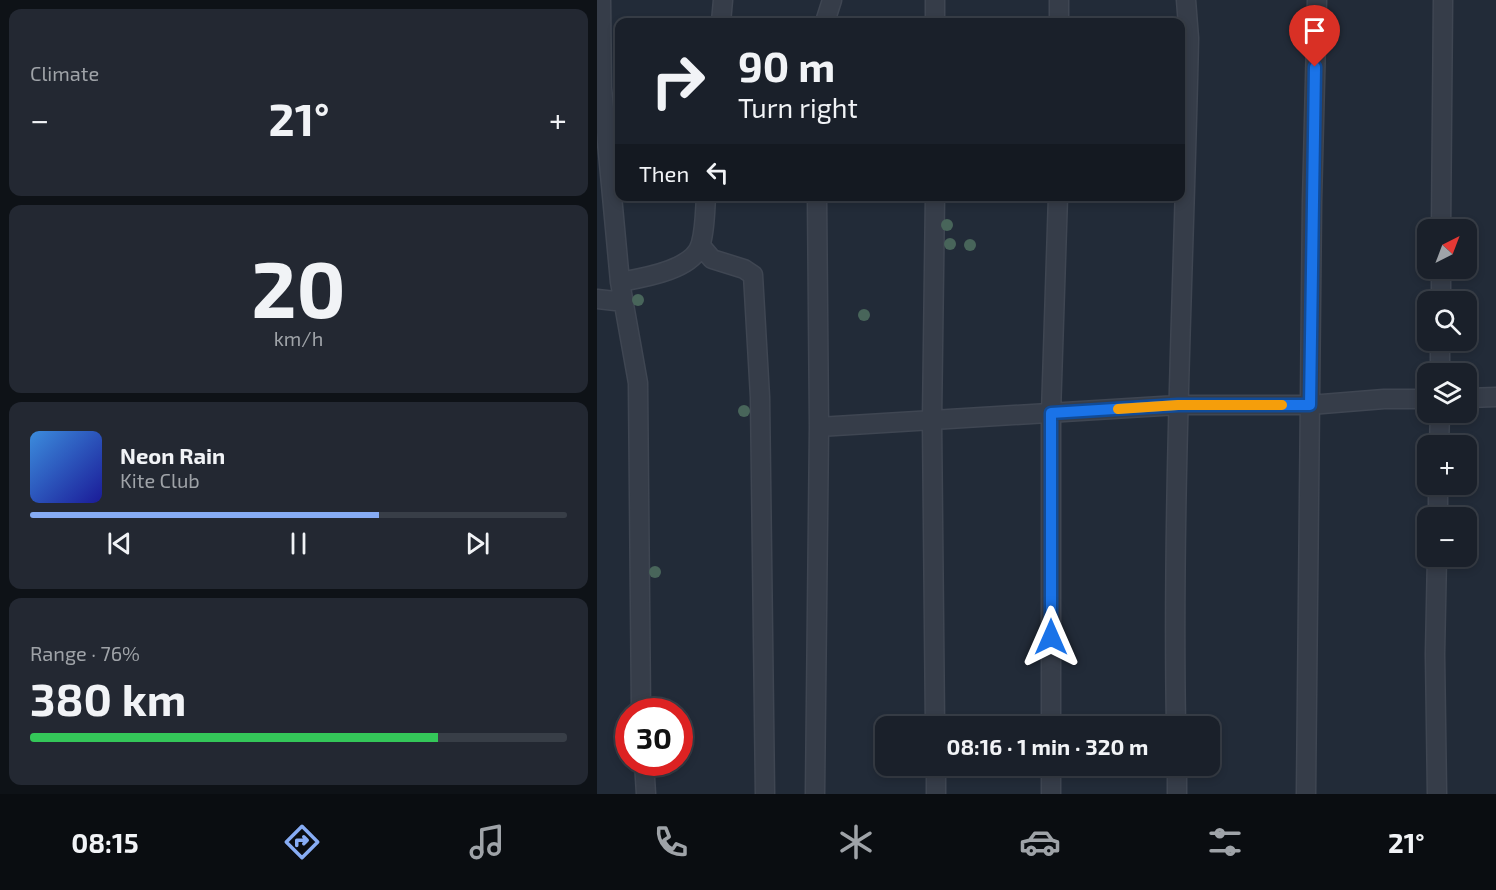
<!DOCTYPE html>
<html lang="en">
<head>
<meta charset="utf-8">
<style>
  body { margin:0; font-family:"Exo 2",sans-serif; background:#232832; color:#f1f3f6; height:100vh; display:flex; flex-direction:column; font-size:22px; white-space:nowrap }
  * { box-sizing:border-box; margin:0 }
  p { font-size:20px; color:#9fa3a8 }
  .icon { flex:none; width:33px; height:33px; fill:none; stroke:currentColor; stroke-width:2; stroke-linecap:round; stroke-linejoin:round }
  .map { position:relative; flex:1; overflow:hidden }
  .panel { display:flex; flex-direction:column; gap:9px; padding:9px; background:#0e1217; width:597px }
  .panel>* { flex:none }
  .hud { position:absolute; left:18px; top:18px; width:570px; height:183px; border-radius:12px; box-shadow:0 3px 9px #0003,0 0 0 2px #383e47; background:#1a202a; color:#f1f3f6; overflow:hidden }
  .needle { width:39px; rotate:42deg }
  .fabs { position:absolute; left:820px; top:219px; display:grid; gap:12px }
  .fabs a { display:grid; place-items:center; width:60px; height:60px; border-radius:12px; background:#1a202a; box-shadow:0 3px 9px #0003,0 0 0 2px #383e47; font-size:30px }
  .speed { position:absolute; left:18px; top:698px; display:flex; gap:12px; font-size:30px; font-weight:700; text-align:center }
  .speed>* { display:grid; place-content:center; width:78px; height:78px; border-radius:50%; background:#1a202a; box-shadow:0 3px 9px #0003,0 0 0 2px #383e47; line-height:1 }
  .speed .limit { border:9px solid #d22; background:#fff; color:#111 }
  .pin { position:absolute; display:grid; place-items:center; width:51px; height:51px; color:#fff; margin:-62px -26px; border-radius:50% 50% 50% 0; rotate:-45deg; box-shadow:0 0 6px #0007 }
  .pin .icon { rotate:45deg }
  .me { position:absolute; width:66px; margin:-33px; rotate:0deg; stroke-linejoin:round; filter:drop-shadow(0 0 4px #0008) }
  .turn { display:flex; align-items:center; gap:21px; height:126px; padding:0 24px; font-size:27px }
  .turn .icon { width:78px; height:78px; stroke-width:2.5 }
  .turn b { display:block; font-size:42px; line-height:51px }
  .then { display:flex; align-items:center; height:57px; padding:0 24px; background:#0003; gap:12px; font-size:22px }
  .big { font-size:45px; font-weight:700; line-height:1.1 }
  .panel .tile { flex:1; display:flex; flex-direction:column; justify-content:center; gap:9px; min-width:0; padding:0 21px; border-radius:12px; background:#232832 }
  .panel .dial { align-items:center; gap:0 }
  .dial b { font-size:78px; line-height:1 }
  .song { display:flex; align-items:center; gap:18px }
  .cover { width:72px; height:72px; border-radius:9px; background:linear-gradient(135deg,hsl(210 70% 55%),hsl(240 70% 35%)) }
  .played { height:6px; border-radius:3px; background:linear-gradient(90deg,#87acf4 65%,#383e47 65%) }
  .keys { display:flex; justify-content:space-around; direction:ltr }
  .heat { display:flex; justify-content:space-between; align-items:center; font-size:33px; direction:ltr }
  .charge { height:9px; border-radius:4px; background:linear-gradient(90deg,#34c759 76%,#383e47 0) }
  .trip { position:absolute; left:278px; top:716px; width:345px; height:60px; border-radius:12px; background:#1a202a; box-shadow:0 3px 9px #0003,0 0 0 2px #383e47; font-weight:700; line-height:60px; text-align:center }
  .tabs { display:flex; height:96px; justify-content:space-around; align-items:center; background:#0a0d11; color:#9fa3a8 }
  .tabs .icon { width:42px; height:42px }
  .tabs .current { color:#87acf4 }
  .tabs b { font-size:27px; color:#f1f3f6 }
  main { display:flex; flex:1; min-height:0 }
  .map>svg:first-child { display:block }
</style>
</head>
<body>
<main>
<section class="panel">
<div class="tile"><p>Climate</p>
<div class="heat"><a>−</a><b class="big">21°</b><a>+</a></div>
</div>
<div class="tile dial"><b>20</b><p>km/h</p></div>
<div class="tile">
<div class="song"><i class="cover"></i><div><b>Neon Rain</b><p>Kite Club</p></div></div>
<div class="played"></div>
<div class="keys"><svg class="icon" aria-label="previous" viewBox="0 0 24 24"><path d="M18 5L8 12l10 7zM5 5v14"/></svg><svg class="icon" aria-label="pause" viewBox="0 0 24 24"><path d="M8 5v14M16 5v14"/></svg><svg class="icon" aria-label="next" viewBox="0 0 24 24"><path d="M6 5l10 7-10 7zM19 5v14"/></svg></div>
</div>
<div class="tile"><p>Range · 76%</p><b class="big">380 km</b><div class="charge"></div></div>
</section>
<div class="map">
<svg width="899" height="794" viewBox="0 0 899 794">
  <rect width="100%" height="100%" fill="#222b38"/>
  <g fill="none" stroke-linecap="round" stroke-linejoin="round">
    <g stroke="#3f4652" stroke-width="21">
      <path id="minor" d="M4 0 5 88 23 282 41 383 44 711
        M338 0V22
        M124 22 126 0
        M228 22 235 0
        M462 22V0
        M844 230 846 0
        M104 246 115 259 147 269 156 275 163 397 168 794
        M23 282C45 278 98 270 104 243 108 229 108 212 109 196
        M0 299 27 302
        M844 302V268
        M843 374V340
        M870 398 899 397
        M222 427 581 405H713L787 399H831
        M842 446 843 412
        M841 518V484
        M338 726 335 421 338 196
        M454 726V413L461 196
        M579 726C575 497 587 268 592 38L589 0
        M47 762 49 794
        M339 765V794
        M454 765V794
        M580 765V794
        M218 794 222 427 220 196
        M709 794 715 202 720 0
        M840 794 838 654 840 556"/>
    </g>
    <use href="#minor" stroke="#363d49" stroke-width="18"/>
  </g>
  <g fill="#48655a">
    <circle cx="350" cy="225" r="6"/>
    <circle cx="353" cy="244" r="6"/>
    <circle cx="373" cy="245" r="6"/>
    <circle cx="41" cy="300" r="6"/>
    <circle cx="267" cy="315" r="6"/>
    <circle cx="147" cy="411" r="6"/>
    <circle cx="58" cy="572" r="6"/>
  </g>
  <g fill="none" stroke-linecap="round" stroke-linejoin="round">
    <g stroke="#114b97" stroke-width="15">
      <path id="route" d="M454 637V413L581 405H713L718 67"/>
    </g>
    <use href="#route" stroke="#1a73e8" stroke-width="10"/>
    <path stroke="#f59e0b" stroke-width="10" d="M521 409 581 405H685"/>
  </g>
</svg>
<div class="fabs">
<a><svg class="needle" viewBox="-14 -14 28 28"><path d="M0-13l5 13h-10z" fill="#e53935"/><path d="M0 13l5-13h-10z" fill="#9fa3a8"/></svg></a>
<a><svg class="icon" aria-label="search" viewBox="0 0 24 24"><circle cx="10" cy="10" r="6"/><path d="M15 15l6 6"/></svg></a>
<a><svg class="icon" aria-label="layers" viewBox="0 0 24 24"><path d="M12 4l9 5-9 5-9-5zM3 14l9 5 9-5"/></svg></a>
<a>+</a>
<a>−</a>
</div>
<div class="speed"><div class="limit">30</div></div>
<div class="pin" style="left:718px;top:67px;background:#d93025"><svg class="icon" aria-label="arrive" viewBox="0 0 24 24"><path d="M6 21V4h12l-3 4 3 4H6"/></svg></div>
<svg class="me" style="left:454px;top:637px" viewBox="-20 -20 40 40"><path d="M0-17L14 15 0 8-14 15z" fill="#1a73e8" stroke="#fff" stroke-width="4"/></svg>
<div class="trip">08:16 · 1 min · 320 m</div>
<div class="hud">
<div class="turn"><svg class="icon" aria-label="right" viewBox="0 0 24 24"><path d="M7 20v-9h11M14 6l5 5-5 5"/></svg><div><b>90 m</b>Turn right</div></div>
<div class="then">Then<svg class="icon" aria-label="left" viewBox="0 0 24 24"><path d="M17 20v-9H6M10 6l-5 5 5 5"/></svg></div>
</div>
</div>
</main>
<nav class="tabs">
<b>08:15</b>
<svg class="icon current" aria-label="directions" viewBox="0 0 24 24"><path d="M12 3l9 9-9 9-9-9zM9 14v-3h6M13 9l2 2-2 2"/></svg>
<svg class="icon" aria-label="music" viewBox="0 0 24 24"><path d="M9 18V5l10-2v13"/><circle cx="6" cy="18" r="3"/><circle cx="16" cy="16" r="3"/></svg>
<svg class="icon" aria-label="phone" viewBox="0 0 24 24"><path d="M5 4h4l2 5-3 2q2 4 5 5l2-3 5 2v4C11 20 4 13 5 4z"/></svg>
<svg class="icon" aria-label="climate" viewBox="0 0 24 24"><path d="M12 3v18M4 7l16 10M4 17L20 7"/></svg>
<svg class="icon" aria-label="car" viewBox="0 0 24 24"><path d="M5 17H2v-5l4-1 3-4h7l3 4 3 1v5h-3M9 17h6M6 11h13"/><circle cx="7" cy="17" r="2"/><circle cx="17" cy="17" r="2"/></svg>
<svg class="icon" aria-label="filters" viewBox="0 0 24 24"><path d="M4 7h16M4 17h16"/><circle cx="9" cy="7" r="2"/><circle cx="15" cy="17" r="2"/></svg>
<b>21°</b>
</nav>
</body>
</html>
